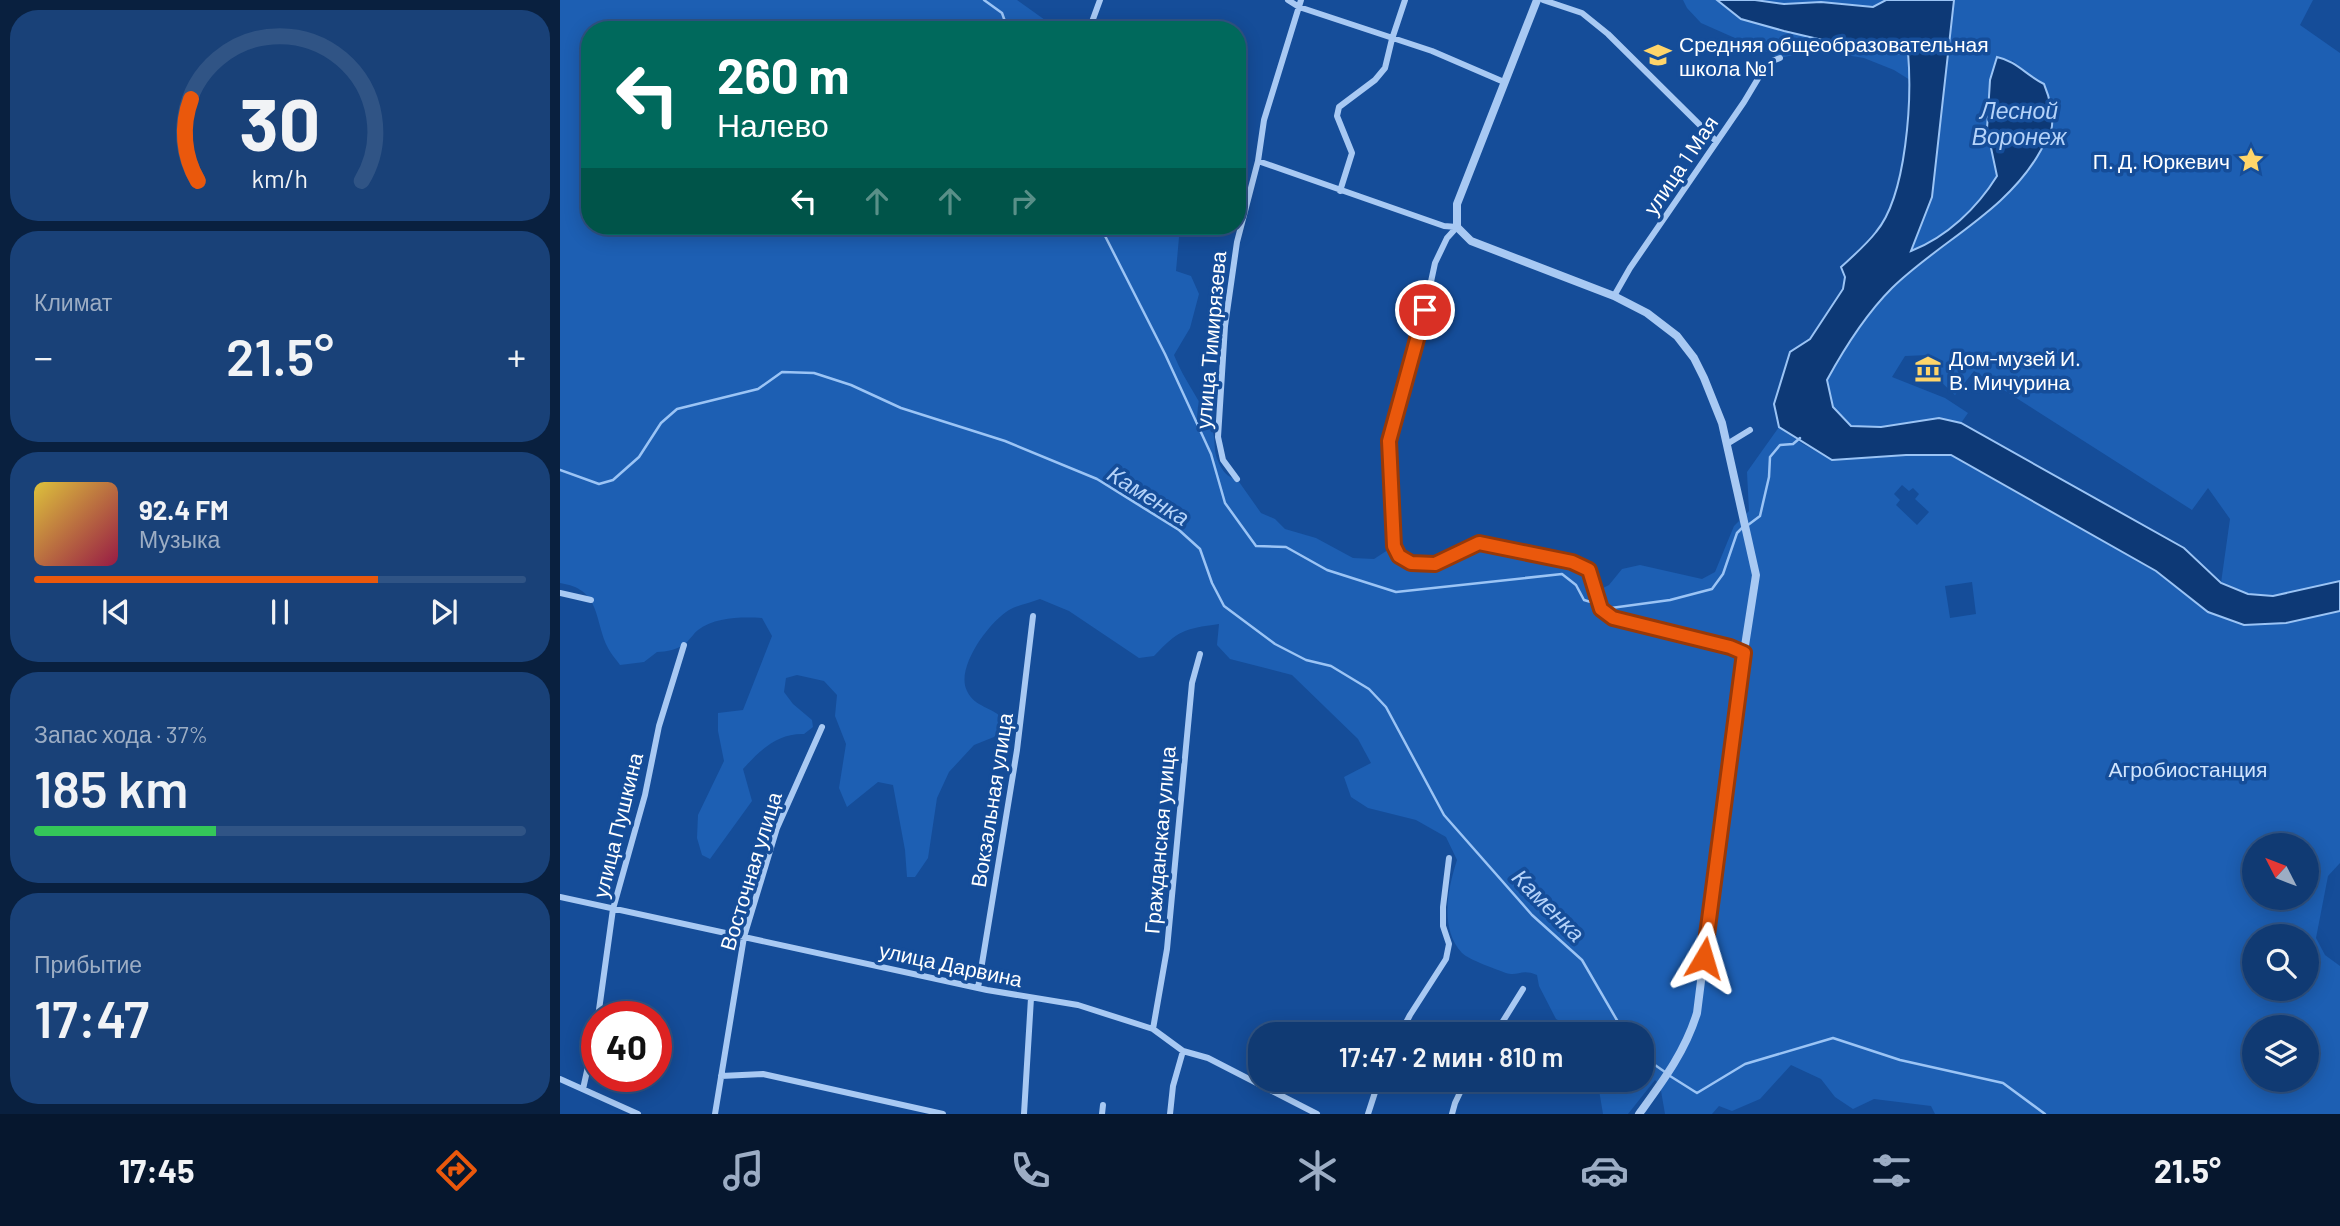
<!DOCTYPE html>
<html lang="ru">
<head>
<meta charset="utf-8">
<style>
  body { margin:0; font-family:Barlow,sans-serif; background:#194178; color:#f1f3f6; height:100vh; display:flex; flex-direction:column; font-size:26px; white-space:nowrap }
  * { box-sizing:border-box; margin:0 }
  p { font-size:23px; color:#9cadc4 }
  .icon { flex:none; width:38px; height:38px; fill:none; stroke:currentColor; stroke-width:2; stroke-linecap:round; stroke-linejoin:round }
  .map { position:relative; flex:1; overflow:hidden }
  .drawer { display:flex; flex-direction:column; gap:10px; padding:10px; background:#09203f; width:560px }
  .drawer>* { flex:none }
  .banner { position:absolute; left:21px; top:21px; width:665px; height:214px; border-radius:28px; box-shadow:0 4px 18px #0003,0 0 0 2px #305485; background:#00695c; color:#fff; overflow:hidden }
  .needle { width:46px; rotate:312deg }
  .controls { position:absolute; left:1682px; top:833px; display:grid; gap:14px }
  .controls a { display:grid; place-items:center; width:77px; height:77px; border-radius:50%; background:#103a73; box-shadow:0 4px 18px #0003,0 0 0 2px #305485; font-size:35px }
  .speed { position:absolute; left:21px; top:1001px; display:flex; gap:14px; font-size:35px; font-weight:700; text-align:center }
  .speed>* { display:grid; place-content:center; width:91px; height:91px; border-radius:50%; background:#103a73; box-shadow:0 4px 18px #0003,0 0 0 2px #305485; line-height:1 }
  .speed .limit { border:10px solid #d22; background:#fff; color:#111 }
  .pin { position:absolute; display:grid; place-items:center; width:60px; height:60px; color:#fff; margin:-30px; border:4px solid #fff; border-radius:50%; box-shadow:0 2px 7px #0007 }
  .me { position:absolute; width:77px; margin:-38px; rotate:7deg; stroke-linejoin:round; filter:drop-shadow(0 0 5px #0008) }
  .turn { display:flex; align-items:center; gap:24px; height:147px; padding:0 21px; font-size:32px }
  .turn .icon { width:91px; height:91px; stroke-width:2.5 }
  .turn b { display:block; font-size:49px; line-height:60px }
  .lanes { display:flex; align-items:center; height:66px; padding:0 21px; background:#0003; justify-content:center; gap:35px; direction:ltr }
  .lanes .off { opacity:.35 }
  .big { font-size:52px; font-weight:600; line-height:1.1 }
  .drawer .widget { flex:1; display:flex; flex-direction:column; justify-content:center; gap:10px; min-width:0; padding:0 24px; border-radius:28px; background:#194178 }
  .drawer .dial { align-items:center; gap:0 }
  .dial svg { height:182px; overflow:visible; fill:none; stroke:#305485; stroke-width:7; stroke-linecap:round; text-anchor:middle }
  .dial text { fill:#f1f3f6; stroke:none }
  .song { display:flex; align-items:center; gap:21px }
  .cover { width:84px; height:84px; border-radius:10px; background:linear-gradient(135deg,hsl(50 70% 55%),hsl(340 70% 35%)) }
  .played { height:7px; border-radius:4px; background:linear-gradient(90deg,#ea580c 70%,#305485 70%) }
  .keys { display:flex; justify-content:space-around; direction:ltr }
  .heat { display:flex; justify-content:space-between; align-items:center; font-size:38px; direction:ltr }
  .charge { height:10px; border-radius:5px; background:linear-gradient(90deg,#34c759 37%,#305485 0) }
  .trip { position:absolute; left:688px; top:1022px; width:406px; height:70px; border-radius:28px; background:#103a73; box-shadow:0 4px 18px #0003,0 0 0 2px #305485; font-weight:600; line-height:70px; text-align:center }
  .tabs { display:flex; height:112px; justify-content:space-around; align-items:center; background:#06172e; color:#9cadc4 }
  .tabs .icon { width:49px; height:49px }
  .tabs .on { color:#ea580c }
  .tabs b { font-size:32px; color:#f1f3f6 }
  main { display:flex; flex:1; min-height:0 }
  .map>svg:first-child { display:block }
</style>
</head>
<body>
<main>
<section class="drawer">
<div class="widget dial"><svg viewBox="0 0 100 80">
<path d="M14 69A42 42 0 1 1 86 69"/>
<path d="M14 69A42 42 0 0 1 11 33" stroke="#ea580c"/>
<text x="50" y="56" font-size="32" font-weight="700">30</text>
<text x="50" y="72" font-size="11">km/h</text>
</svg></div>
<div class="widget"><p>Климат</p>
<div class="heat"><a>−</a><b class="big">21.5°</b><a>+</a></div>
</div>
<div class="widget">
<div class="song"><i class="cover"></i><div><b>92.4 FM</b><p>Музыка</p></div></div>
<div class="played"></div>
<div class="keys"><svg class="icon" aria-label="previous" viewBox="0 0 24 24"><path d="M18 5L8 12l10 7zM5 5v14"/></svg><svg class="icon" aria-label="pause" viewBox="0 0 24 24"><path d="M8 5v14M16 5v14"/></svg><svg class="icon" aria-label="next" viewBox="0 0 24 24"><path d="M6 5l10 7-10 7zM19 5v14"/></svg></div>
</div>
<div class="widget"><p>Запас хода · 37%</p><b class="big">185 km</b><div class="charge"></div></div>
<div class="widget"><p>Прибытие</p><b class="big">17:47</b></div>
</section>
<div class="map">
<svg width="1780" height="1114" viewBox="0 0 1780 1114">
  <rect width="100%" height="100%" fill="#154d99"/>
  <path fill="#1d5fb3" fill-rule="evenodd" d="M0 0H457L492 25 495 30H30V226H620L616 271 631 276 639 294 630 328 614 355C624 381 643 403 652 429 656 439 653 451 658 461 662 470 667 478 677 479L701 513 715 519 725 529 756 538 793 558 814 559 834 546 839 556 851 563 875 564 920 543 1012 562 1029 570 1027 588 1033 593 1049 585 1062 569 1080 565 1142 579 1155 572 1174 526 1189 511 1187 472 1219 427 1241 443 1272 460 1346 455H1391L1596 571 1648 612 1684 625 1726 623 1780 611V863L1768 876 1756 938 1765 955 1780 966V1114H1375L1371 1106 1314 1099 1293 1109 1275 1097 1261 1079 1231 1065 1200 1099 1172 1111 1159 1106 1152 1114H1105L1100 1085 1095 1080 1068 1114H1043L1039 1090 1043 1080H1082V1034H1025L996 1019 979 986 977 975C961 968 958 977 946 973 936 969 909 960 902 953 879 928 888 888 897 860L886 837 856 820 808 808 791 797 784 777 811 763 798 739 732 675 670 659 657 645 659 624C623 629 619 630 594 656L579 658 509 611 480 599C470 603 458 605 449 610 429 622 395 668 407 691 415 708 432 706 444 720L442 729 434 737 414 745 389 772 377 798 368 858 355 877H347L345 850 333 785 318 782 287 807 279 788 286 744 275 716 277 695 264 681 237 675 226 678 224 692 233 704 252 720 253 727 244 734C218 733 200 750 183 769L192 801 150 859 142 855 137 838 138 815 164 761 158 731V713L183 710 212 636 202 618C181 617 155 617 138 630 134 633 131 638 127 642 121 649 105 652 97 652L84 662 60 665C56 659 50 653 47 646 34 617 40 589 0 583ZM1342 485 1349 491 1353 488 1359 494 1355 499 1369 512 1357 525 1336 505 1340 500 1334 494ZM1412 582 1416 614 1390 618 1385 586ZM1694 845H1746V898H1694ZM1694 936H1746V989H1694ZM1694 1027H1746V1080H1694Z
    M1123 0H1157L1181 19 1260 40 1305 50 1333 54 1348 51 1350 80 1334 70 1304 58 1255 50 1220 58 1141 23 1127 8Z
    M1195 0H1326L1314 7 1261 2 1224 4Z
    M1394 0H1753L1740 25 1780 53V581L1713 596 1688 594 1661 583 1670 519 1648 488 1632 510 1414 371 1395 395 1380 381 1369 355 1345 356 1332 377 1385 398 1408 413 1401 423 1379 418 1321 427 1291 426 1273 407 1267 380 1289 339 1331 289 1390 239 1428 213 1484 84 1470 77 1452 60 1427 129 1437 176C1417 209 1387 237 1351 252L1372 197Z"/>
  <path fill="#0d3976" stroke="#9bc4f5" stroke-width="2" d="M1157 0H1195L1224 4 1261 2 1313 7 1326 0H1394L1372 197 1351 251C1387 237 1417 208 1437 176L1427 129 1430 80 1437 57C1456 61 1466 75 1484 84 1489 96 1495 117 1491 131 1490 137 1484 144 1481 150 1448 211 1380 241 1332 288 1305 315 1285 347 1267 380L1273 407 1291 426 1321 427 1379 418 1401 423 1624 548 1661 583 1688 594 1713 596 1780 581V611L1726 623 1684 625 1648 612 1596 571 1391 455H1346L1272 460 1219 427 1214 404 1230 352 1250 339 1283 289 1285 277 1281 267C1293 256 1306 245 1316 232 1347 195 1352 99 1348 52L1333 54 1305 50 1224 31 1181 19Z"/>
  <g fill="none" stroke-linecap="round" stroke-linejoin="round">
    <path stroke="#9bc4f5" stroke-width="2.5" d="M424 0 442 13 448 30
      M540 226 605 354 651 454 665 503 696 546 726 547 767 570 836 592 1002 574 1016 585 1024 600 1051 608 1110 600 1152 589 1163 574 1177 533 1182 528
      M0 470 39 484 53 480 79 457 101 423 117 409 198 389 222 372 254 373 291 385 341 408 445 441 537 479 619 530 640 549 652 583 664 606 715 644 746 660 771 666 809 689 826 707 884 815 972 915 1022 960 1065 1034
      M1188 525 1200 516 1209 477 1210 457 1220 445 1233 444 1240 438
      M1082 1056 1105 1072
      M1110 1076 1137 1093 1185 1064 1273 1038 1340 1060 1443 1083 1485 1114"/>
    <path stroke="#a8c9f3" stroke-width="6" d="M728 0 739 7 872 51 944 82
      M983 0 1022 13 1048 34 1156 141
      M529 30 540 0
      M698 161 884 226 897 227
      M780 191 792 153 777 116 779 107 815 80 825 68 832 39 845 0
      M897 227 887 238 875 263 860 333 829 441 834 546 839 556 851 563 875 564 920 543 1012 562 1029 570 1041 609 1053 618 1170 647 1184 653
      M1054 296 1070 268 1184 102 1202 72 1212 61 1220 58
      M1167 444 1190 430
      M677 479 663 460 658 437 665 326 677 242 698 161 704 120 741 0
      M0 593 31 600
      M0 897 427 990 518 1005 593 1029 623 1051 648 1058 757 1114
      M418 988 457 750 473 616
      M38 1017 53 909 85 795 99 726 124 645
      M593 1029 607 949 632 683 640 654
      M840 1034 850 1015 886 959 889 944 883 926V907L889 858
      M935 1034 963 989
      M161 1076 203 1074 383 1114
      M0 1079 78 1114
      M23 1089 37 1026
      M155 1114 184 937 217 828 262 727
      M464 1114 471 998
      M542 1114 543 1105
      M610 1114 613 1086 623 1051
      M808 1114 819 1080
      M892 1114 895 1103 906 1080"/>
    <path stroke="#a8c9f3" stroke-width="8" d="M977 0 897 204V227L911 241 1054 296 1087 313 1117 336 1134 358 1144 378 1162 423 1196 575 1175 710 1137 1013C1125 1052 1103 1081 1079 1114"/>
  </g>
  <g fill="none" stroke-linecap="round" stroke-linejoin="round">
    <g stroke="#983908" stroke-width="18">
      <path id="route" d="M865 310 829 441 834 546 839 556 851 563 875 564 919 543 1012 562 1029 570 1041 609 1053 618 1170 647 1184 653 1144 958"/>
    </g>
    <use href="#route" stroke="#ea580c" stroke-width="12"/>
  </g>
  <defs>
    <g id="school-bare" transform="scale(2.1)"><path d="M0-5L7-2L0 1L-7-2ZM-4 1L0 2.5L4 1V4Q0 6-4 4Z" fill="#ffd56a" stroke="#154d99" stroke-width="2.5" paint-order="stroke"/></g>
    <g id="sight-bare" transform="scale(2.1)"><path d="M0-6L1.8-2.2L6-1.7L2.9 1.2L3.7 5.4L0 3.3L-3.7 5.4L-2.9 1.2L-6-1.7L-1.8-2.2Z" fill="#ffd56a" stroke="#154d99" stroke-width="2.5" paint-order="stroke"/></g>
    <g id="museum-bare" transform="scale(2.1)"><path d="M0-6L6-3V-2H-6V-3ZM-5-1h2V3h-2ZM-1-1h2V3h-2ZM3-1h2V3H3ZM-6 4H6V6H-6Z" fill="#ffd56a" stroke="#154d99" stroke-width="2.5" paint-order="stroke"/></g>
  </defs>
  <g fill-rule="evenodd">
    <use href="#school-bare" x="1098" y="55"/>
    <use href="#sight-bare" x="1691" y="160"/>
    <use href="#museum-bare" x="1368" y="369"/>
  </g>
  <g text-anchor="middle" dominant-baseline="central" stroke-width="7" stroke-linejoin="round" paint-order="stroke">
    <g font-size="21" fill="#fff" stroke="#154d99" text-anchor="start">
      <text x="1119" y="43">Средняя общеобразовательная<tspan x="1119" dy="24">школа №1</tspan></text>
      <text x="1670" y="160" text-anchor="end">П. Д. Юркевич</text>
      <text x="1389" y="357">Дом-музей И.<tspan x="1389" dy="24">В. Мичурина</tspan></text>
    </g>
    <g font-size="21" fill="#fff" stroke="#154d99">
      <text transform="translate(1120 165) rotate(-56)">улица 1 Мая</text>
      <text transform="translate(650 340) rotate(-85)">улица Тимирязева</text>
      <text transform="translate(431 800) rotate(-81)">Вокзальная улица</text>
      <text transform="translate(57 825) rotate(-76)">улица Пушкина</text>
      <text transform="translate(599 840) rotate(-85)">Гражданская улица</text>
      <text transform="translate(190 871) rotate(-73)">Восточная улица</text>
      <text transform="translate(391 964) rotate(12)">улица Дарвина</text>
    </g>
    <g font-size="21" fill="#d0e4fd" stroke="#154d99">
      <text x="1628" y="768">Агробиостанция</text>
    </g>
    <g font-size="23" font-style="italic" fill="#b5d3f9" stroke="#154d99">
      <text x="1459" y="110">Лесной<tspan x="1459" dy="26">Воронеж</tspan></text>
      <text transform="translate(589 495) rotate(32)">Каменка</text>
      <text transform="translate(989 905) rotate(45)">Каменка</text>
    </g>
  </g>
</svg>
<div class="controls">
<a><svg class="needle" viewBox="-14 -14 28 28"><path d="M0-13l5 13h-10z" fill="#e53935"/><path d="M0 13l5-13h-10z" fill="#9cadc4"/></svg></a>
<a><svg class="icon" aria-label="search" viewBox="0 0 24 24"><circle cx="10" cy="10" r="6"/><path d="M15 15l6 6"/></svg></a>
<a><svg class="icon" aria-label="layers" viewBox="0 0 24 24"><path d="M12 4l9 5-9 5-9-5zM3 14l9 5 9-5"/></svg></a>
</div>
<div class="speed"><div class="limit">40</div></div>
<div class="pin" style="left:865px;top:310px;background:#d93025"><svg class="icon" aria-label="arrive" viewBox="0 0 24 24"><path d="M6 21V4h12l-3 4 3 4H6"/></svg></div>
<svg class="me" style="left:1144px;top:958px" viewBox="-20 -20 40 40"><path d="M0-17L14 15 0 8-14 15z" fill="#ea580c" stroke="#fff" stroke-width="4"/></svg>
<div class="trip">17:47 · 2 мин · 810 m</div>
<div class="banner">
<div class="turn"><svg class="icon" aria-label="left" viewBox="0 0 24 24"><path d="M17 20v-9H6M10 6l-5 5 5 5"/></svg><div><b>260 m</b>Налево</div></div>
<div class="lanes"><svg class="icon" aria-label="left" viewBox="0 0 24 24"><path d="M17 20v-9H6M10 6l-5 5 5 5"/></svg><svg class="icon off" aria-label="ahead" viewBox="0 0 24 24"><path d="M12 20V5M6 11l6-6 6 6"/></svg><svg class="icon off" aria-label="ahead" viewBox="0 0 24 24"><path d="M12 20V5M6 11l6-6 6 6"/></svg><svg class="icon off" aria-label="right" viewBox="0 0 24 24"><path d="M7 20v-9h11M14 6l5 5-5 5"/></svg></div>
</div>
</div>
</main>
<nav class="tabs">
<b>17:45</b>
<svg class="icon on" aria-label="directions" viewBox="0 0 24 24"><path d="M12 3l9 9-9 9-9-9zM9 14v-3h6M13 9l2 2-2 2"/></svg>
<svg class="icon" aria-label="music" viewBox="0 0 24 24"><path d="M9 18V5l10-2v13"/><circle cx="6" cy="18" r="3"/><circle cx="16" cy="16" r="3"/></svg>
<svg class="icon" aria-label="phone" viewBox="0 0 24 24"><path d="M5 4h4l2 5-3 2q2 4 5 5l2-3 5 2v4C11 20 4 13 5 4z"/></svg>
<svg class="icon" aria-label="climate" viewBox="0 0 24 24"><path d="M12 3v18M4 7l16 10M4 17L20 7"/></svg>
<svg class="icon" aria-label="car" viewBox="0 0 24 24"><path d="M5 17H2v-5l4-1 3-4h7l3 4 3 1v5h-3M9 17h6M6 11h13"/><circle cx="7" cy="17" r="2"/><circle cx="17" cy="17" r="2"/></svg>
<svg class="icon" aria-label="filters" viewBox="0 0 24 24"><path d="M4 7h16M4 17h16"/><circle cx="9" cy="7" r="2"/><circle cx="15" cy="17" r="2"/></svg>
<b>21.5°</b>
</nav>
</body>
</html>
